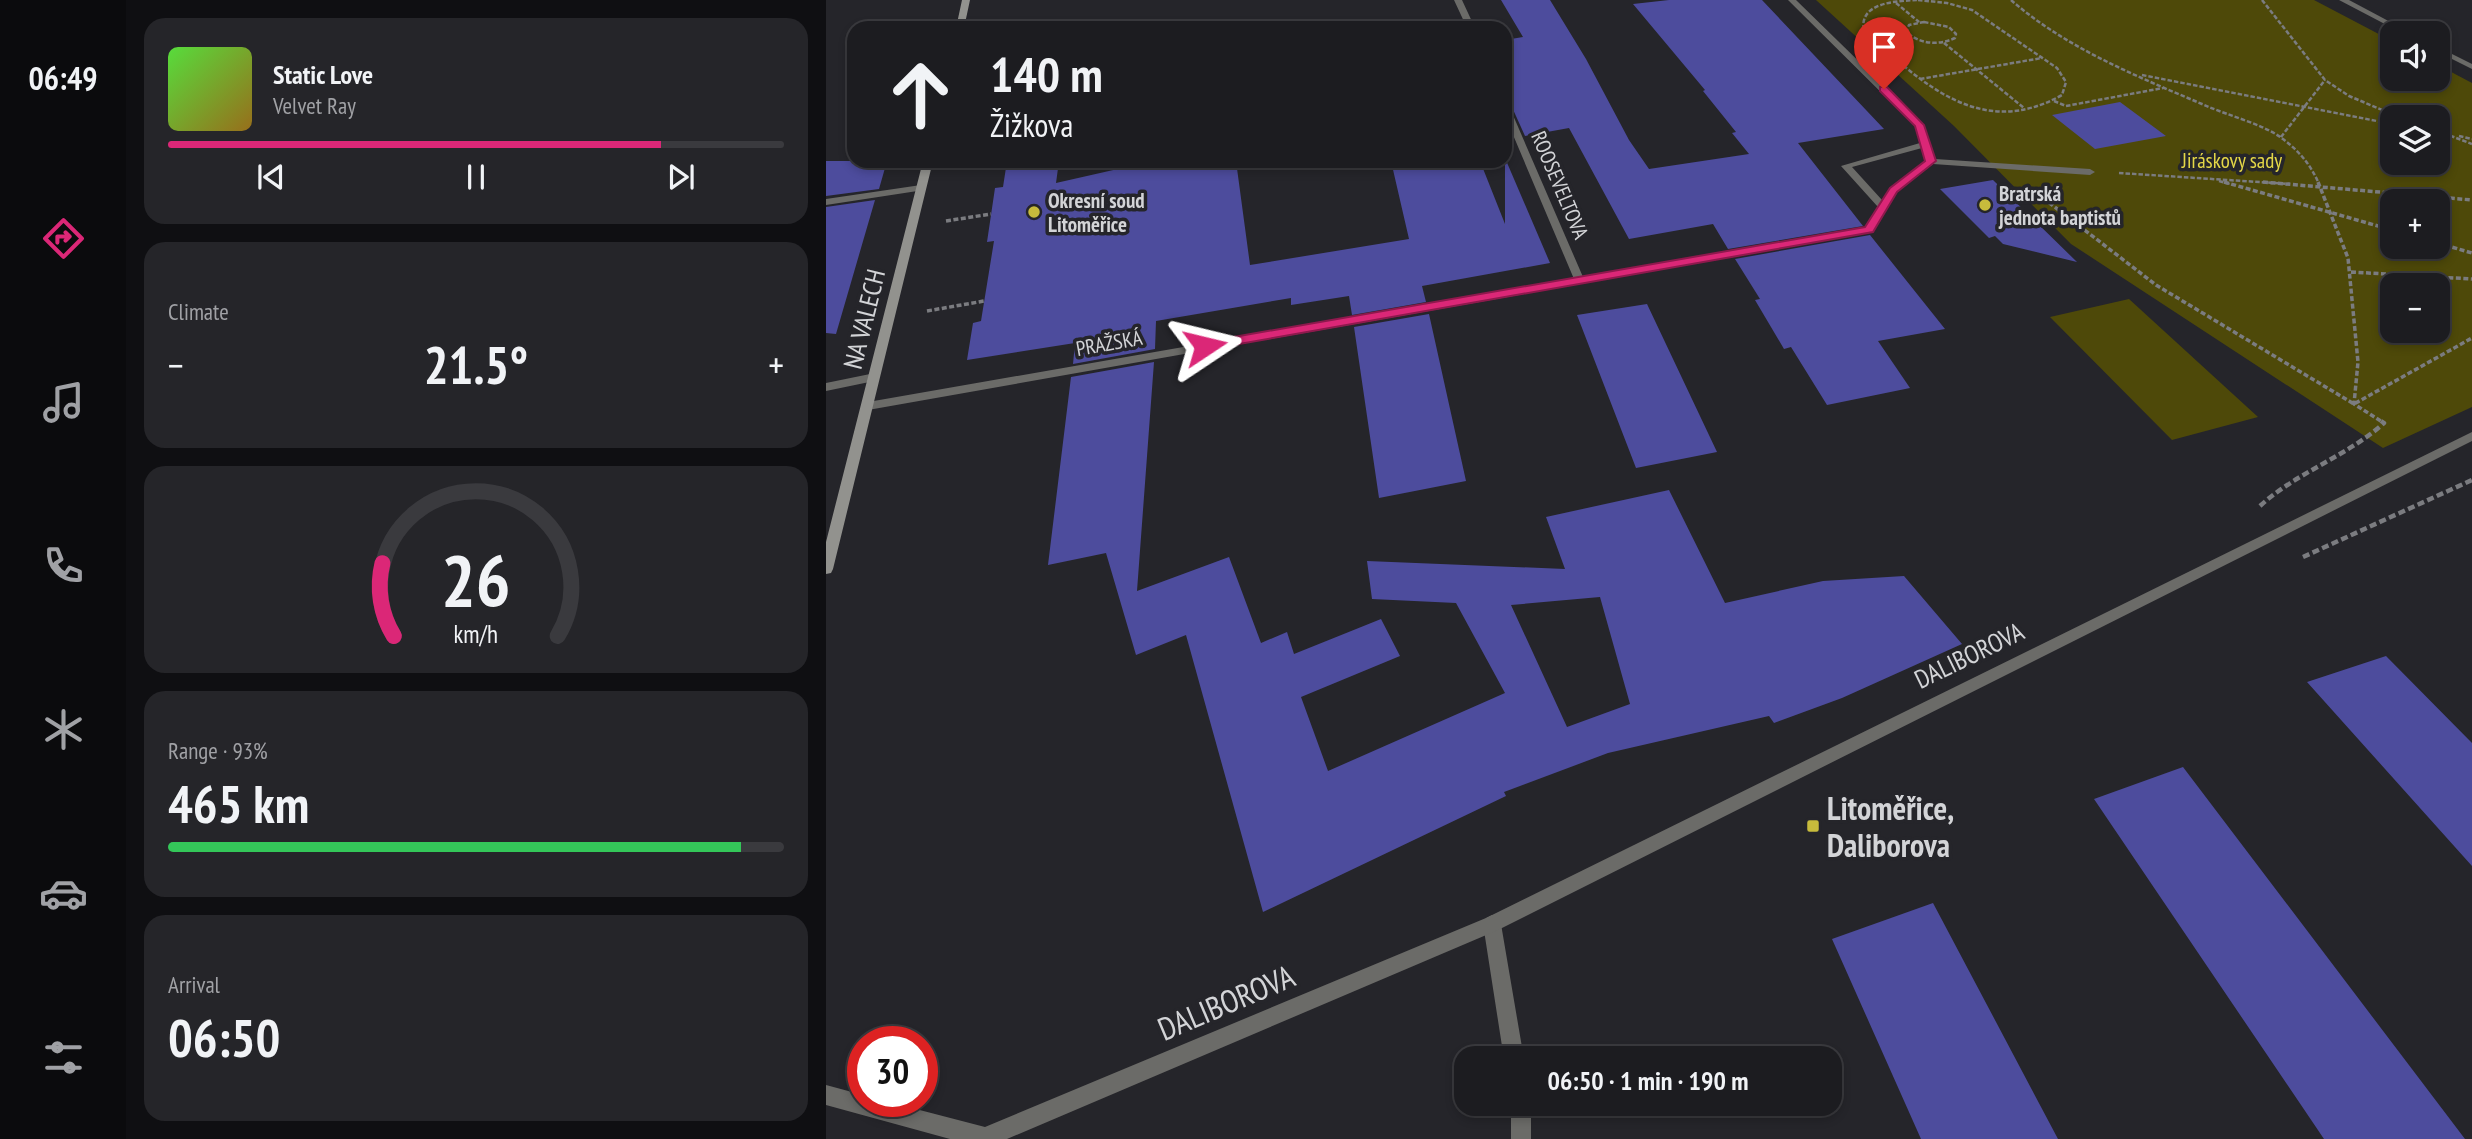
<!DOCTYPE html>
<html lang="en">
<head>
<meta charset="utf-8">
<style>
  body { margin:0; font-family:"PT Sans Narrow",sans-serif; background:#252529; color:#f1f3f6; height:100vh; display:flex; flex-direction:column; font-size:26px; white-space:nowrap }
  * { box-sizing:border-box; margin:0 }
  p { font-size:23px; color:#a0a1a5 }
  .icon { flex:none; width:38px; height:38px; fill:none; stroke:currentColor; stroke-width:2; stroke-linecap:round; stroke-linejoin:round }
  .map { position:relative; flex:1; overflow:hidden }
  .drawer { display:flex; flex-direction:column; gap:18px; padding:18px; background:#0f0f12; width:700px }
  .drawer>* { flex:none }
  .hud { position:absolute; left:21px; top:21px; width:665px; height:147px; border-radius:21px; box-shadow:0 4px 10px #0003,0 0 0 2px #3a3a3e; background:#1c1c20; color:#f1f3f6; overflow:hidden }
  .tools { position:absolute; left:1554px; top:21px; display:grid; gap:14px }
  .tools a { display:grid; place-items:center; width:70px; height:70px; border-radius:14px; background:#1c1c20; box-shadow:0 4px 10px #0003,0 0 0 2px #3a3a3e; font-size:35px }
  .speed { position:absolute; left:21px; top:1026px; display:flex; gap:14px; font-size:35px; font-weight:700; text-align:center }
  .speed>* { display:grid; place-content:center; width:91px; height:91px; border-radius:50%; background:#1c1c20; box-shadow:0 4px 10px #0003,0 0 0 2px #3a3a3e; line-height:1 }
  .speed .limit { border:10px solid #d22; background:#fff; color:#111 }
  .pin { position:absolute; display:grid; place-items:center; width:60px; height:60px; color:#fff; margin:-72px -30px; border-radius:50% 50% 50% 0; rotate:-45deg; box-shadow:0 0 7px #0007 }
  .pin .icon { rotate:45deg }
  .me { position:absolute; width:77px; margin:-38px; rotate:80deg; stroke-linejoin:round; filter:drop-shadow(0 0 5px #0008) }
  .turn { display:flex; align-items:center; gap:24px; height:147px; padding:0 28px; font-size:32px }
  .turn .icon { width:91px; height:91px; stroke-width:2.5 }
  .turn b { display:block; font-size:49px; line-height:60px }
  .big { font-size:52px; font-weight:600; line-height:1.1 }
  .drawer .card { flex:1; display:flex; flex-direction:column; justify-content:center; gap:10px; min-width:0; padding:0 24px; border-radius:21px; background:#252529 }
  .drawer .dial { align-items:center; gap:0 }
  .dial svg { height:182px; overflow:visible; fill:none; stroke:#3a3a3e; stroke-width:7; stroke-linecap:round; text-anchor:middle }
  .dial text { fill:#f1f3f6; stroke:none }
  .song { display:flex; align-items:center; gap:21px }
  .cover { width:84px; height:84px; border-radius:10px; background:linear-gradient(135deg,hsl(110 70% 55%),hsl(40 70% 35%)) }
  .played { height:7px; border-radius:4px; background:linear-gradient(90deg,#db2777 80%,#3a3a3e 80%) }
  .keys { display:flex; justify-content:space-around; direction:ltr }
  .heat { display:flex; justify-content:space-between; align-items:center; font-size:38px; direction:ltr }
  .charge { height:10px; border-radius:5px; background:linear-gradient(90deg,#34c759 93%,#3a3a3e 0) }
  .trip { position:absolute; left:628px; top:1046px; width:388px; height:70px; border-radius:21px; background:#1c1c20; box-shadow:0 4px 10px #0003,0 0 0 2px #3a3a3e; font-weight:600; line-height:70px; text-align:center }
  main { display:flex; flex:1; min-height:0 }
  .tabs { display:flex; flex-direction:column; width:126px; justify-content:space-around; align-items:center; background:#0b0b0d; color:#a0a1a5 }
  .tabs .icon { width:49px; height:49px }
  .tabs .on { color:#db2777 }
  .tabs b { font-size:32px; color:#f1f3f6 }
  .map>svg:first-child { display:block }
</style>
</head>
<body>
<main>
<nav class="tabs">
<b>06:49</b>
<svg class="icon on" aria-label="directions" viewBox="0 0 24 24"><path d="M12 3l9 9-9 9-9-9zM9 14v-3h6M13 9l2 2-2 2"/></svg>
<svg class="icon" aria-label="music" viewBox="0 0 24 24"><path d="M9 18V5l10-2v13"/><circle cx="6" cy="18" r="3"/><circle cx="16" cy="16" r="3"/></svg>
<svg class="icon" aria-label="phone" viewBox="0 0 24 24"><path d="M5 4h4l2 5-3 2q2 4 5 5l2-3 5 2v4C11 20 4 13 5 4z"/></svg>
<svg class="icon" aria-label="climate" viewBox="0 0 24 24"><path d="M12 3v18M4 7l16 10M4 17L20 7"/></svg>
<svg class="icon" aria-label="car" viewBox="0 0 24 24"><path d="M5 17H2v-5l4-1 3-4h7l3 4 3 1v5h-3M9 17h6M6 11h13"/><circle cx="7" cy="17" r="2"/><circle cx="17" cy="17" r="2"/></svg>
<svg class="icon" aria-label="filters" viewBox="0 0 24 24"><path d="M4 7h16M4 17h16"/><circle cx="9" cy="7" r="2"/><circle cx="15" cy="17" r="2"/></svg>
</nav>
<section class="drawer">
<div class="card">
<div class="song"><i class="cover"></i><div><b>Static Love</b><p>Velvet Ray</p></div></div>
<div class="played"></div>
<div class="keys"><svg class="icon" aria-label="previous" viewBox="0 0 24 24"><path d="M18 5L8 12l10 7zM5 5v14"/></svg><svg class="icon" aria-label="pause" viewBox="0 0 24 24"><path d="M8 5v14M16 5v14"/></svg><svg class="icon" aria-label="next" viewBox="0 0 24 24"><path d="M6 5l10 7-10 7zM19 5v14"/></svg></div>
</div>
<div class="card"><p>Climate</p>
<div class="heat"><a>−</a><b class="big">21.5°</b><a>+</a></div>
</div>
<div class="card dial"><svg viewBox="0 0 100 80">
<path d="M14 69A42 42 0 1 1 86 69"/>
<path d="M14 69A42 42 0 0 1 9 37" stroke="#db2777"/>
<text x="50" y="56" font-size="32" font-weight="700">26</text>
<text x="50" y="72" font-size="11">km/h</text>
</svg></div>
<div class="card"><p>Range · 93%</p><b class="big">465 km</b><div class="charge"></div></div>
<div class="card"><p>Arrival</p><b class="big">06:50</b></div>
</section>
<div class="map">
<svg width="1646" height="1139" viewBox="0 0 1646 1139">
  <rect width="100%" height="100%" fill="#25252a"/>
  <path fill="#4e4909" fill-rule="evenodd" d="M990 0H1488L1566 41V79H1612V65L1646 83V407L1557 448 1245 244 1128 126ZM1566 117H1612V163H1566ZM1566 201H1612V247H1566ZM1566 285H1612V331H1566Z
    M1303 299 1432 417 1346 440 1224 317Z"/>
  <path fill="#4d4c9d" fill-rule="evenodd" d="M675 0H724L760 59 803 140 823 169 923 154 906 133 910 132 877 91 879 90 807 4 843 0H936L1058 129 972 143 1037 226 902 249 887 224 803 239 743 128 699 136 685 105 679 100V40L697 37Z
    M1294 102 1340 136 1269 149 1226 115Z
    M679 158 724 263 596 286 600 302 526 315 523 296 465 305V298L330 321 329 349 247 364 249 343 141 360 147 323 155 321 168 241 161 242 169 188 177 187 181 161H233L230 183 327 161H410L424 265 583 239 565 161H654L679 224Z
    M0 161H61L53 189 0 196Z
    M1167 180 1251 262 1177 244 1169 236 1163 238 1114 189Z
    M49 200 10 334 0 333V207Z
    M1044 235 1119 329 1052 341 1084 388 1001 405 965 347 958 349 929 300 934 299 909 259Z
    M821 304 891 452 810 468 751 315Z
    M603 314 640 481 553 498 528 327Z
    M328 362 311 591 403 557 435 643 461 632 468 654 555 619 574 656 475 697 502 771 679 693 630 603 546 599 541 561 739 569 720 517 843 490 899 603 997 581 1078 576 1136 644 1016 698 948 723 943 716 782 753 678 792 680 796 437 912 360 635 310 655 280 553 222 565 245 377ZM774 597 804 704 741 727 685 605Z
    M1560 656 1646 743V866L1481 682Z
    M1357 767 1639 1139H1498L1268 799Z
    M1107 903 1232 1139H1095L1006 939Z"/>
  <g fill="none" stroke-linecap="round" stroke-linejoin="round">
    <path stroke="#7b7c80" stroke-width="2.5" stroke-dasharray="4.5 2" stroke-linecap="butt" d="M1092 0 1121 3 1146 10 1231 68 1240 82 1236 95C1154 141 1095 82 1038 31 1032 2 1071 1 1092 0Z
      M1185 0C1241 49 1315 78 1383 107 1404 116 1439 125 1457 139 1473 151 1485 165 1493 184
      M1436 0 1499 80 1523 96 1573 117
      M1070 3 1093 22
      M1098 22 1123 27 1130 34 1129 38C1112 46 1094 44 1080 32L1083 25Z
      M1118 43 1198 108
      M1316 75 1566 124
      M1094 79 1216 58
      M1228 101 1240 106 1337 88
      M1612 131 1646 144
      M1633 136 1646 139
      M1455 137 1499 80
      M1293 173 1464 184
      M1393 181 1404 184"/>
    <path stroke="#7b7c80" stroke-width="3.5" stroke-dasharray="5 2.5" stroke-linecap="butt" d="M1398 182 1566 230
      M1437 182 1646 200
      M1492 182 1522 258 1532 362 1528 404 1558 423
      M1217 198 1330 285 1528 404 1646 338
      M120 221 165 214
      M1612 243 1646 253
      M1525 272 1646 279
      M101 311 158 301"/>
    <path stroke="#7b7c80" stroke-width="4.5" stroke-dasharray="7 3.5" stroke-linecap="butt" d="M1434 506C1471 472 1520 457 1558 423L1555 421
      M1477 557 1646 480"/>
    <path fill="#6b6b68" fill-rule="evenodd" d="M49 373 53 374V380L0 391V383Z"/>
    <path fill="#6b6b68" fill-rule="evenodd" d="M628 0H636L649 28H641Z
      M962 0H970L1096 123 1109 159 1264 169 1269 172 1264 175 1107 164 1071 192 1048 230 1043 233 42 410 36 406 42 402 748 279 679 116V103L683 106 757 277 1039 228 1052 207 1015 166 1094 143 1089 126ZM1096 148 1100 160 1064 188 1056 200 1026 167Z
      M1513 0H1523L1585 33H1576Z
      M1612 47 1646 64V69L1612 52Z
      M95 185 98 186V190L0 205V199Z
      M666 915 672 918 675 924 698 1059H678L657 924 660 918Z
      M685 1104H705V1139H685Z"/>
    <path fill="#6b6b68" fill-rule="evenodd" d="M1646 432V441L672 930 181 1139H124L0 1105V1085L37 1095V1101H59L159 1127 660 918Z"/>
    <path fill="#92928e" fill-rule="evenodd" d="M136 0H144L138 28H130Z
      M97 161H107L7 569 5 573 0 574V542Z"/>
  </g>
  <path fill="#db2777" stroke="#8e194d" stroke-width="2" d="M1054 87H1061L1098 125 1110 161 1071 192 1047 232 379 350 373 346 379 342 1039 227 1064 188 1099 161 1089 126 1054 91Z"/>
  <g fill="#c7bb3c" stroke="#25252a" stroke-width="2.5">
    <circle cx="1159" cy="205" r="7"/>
    <circle cx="208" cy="212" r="7"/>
    <rect x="980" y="819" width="14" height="14" rx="3.5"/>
  </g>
  <g text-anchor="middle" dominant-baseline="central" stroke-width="7" stroke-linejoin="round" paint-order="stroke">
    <g font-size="21" fill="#e4d747" stroke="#25252a">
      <text x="1406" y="160">Jiráskovy sady</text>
    </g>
    <g font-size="21" fill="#d3d4d7" stroke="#25252a">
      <text transform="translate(734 185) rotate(67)">ROOSEVELTOVA</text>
      <text transform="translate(283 343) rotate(-10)">PRAŽSKÁ</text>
    </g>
    <g font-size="21" font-weight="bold" fill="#d3d4d7" stroke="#25252a" text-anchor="start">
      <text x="1173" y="193">Bratrská<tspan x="1173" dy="24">jednota baptistů</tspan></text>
      <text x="222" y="200">Okresní soud<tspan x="222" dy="24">Litoměřice</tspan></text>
    </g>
    <g font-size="26" fill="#d3d4d7" stroke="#25252a">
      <text transform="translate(38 319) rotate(-76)">NA VALECH</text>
      <text transform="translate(1143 655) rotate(-26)">DALIBOROVA</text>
    </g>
    <g font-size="32" font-weight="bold" fill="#d3d4d7" stroke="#25252a" text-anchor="start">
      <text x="1001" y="808">Litoměřice,<tspan x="1001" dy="37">Daliborova</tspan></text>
    </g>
    <g font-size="32" fill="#d3d4d7" stroke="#25252a">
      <text transform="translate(400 1002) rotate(-23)">DALIBOROVA</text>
    </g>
  </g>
</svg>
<div class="tools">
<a><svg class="icon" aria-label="sound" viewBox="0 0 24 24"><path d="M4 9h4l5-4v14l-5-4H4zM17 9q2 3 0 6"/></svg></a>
<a><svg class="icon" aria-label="layers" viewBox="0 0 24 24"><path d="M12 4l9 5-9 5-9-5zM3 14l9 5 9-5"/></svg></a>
<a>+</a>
<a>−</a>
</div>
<div class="speed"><div class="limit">30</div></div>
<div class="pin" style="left:1058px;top:89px;background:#d93025"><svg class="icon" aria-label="arrive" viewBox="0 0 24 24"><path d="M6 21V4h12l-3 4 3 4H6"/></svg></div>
<svg class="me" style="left:379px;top:346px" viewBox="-20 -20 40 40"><path d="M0-17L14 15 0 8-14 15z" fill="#db2777" stroke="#fff" stroke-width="4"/></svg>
<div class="trip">06:50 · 1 min · 190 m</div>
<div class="hud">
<div class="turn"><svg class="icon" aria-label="ahead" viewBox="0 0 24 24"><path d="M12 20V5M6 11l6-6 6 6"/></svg><div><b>140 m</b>Žižkova</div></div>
</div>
</div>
</main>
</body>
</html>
